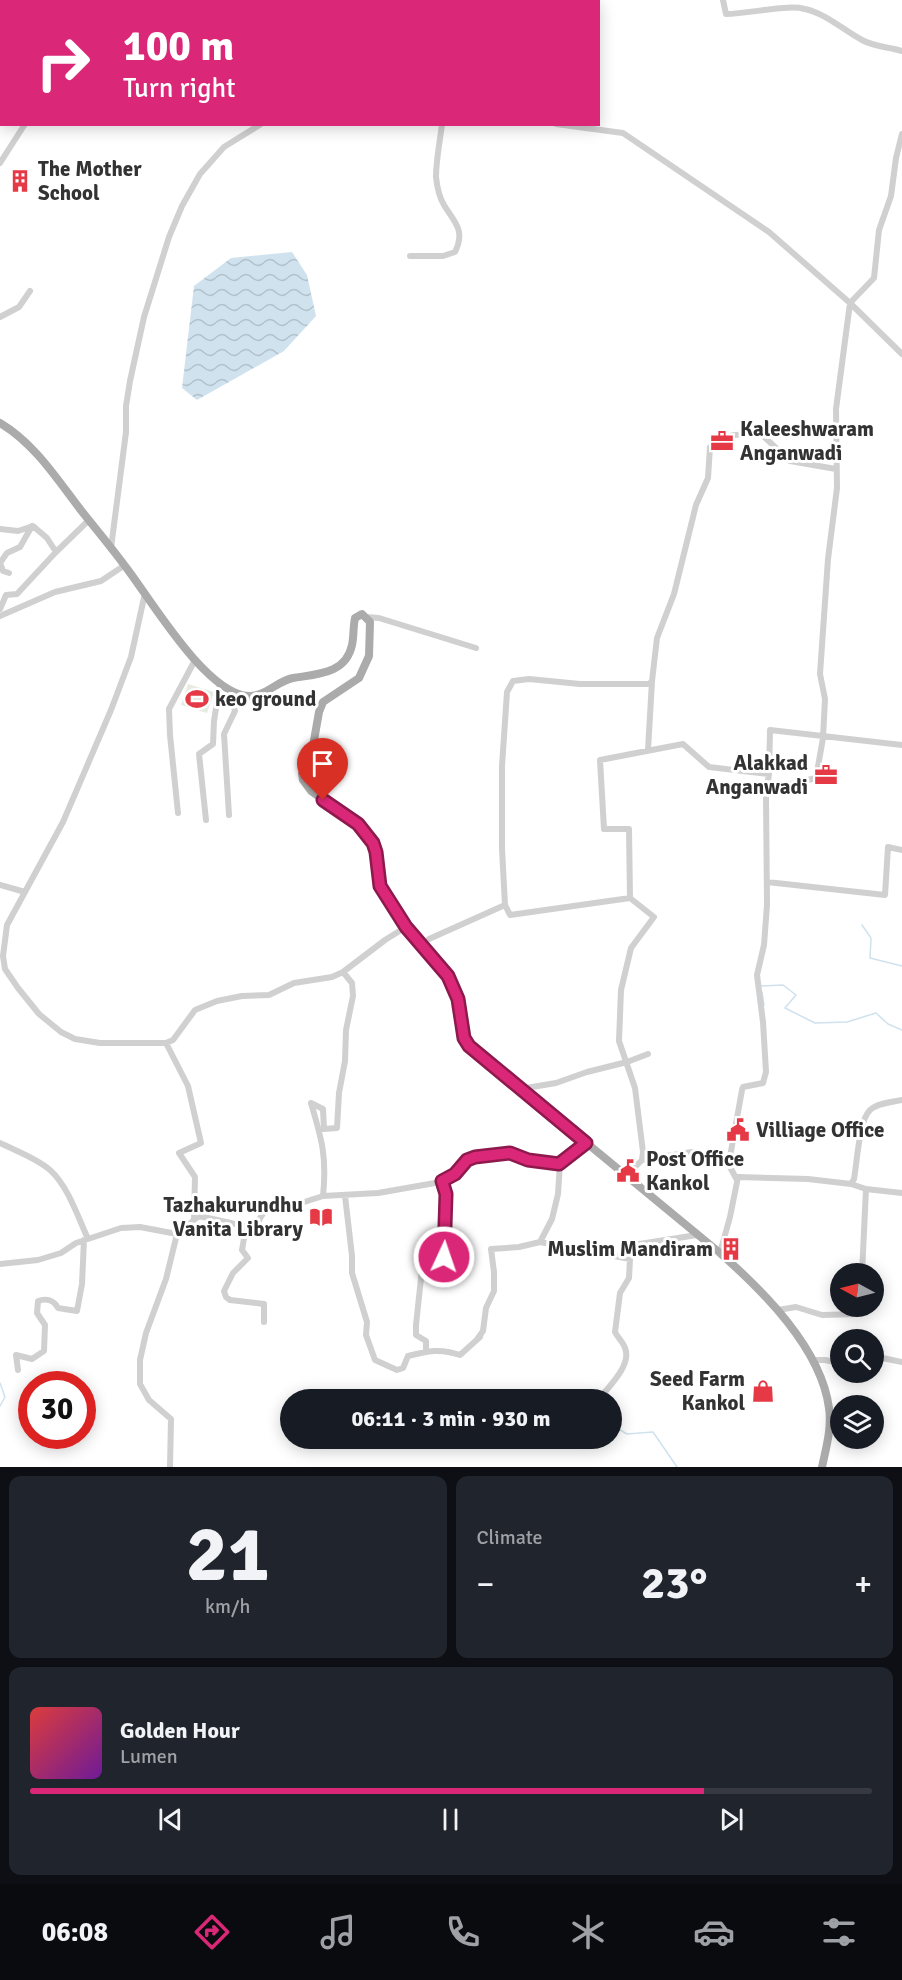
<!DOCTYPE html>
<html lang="en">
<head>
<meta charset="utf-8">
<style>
  body { margin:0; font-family:Signika,sans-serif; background:#20242c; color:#f1f3f6; height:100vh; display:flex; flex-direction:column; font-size:22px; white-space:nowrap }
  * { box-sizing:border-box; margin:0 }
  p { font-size:20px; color:#9ea1a6 }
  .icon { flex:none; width:33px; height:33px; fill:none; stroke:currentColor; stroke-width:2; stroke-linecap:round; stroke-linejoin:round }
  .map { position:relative; height:1467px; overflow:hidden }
  .details { display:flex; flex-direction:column; gap:9px; padding:9px; background:#0d0f14; flex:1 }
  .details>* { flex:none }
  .guide { position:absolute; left:0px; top:0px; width:600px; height:126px; box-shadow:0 3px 15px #0003; background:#db2777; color:#fff; overflow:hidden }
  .needle { width:39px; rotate:277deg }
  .buttons { position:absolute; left:830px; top:1263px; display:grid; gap:12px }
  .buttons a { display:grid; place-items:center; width:54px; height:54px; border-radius:50%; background:#171b24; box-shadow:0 3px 15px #0003; font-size:30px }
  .speed { position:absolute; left:18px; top:1371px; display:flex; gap:12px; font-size:30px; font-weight:700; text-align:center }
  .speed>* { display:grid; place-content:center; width:78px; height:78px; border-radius:50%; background:#171b24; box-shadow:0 3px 15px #0003; line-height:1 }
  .speed .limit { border:9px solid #d22; background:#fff; color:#111 }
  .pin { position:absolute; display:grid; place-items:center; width:51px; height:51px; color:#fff; margin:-62px -26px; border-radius:50% 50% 50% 0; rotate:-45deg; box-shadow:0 0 6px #0007 }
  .pin .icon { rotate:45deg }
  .me { position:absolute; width:66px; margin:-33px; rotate:3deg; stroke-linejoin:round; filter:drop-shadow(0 0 4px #0008) }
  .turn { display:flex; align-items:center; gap:21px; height:126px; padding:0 24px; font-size:27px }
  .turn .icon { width:78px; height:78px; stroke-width:2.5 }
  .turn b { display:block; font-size:42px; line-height:51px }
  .big { font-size:45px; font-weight:700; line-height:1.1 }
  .details .tile { flex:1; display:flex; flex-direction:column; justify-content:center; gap:9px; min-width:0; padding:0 21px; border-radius:12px; background:#20242c }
  .details .dial { align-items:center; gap:0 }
  .dial b { font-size:78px; line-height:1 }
  .song { display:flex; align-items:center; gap:18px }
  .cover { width:72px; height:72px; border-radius:9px; background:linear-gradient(135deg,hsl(0 70% 55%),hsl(280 70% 35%)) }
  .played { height:6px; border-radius:3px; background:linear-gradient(90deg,#db2777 80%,#363941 80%) }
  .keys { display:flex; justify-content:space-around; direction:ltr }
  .heat { display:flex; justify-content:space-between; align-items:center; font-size:33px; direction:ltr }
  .details .tiles { flex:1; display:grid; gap:9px; grid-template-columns:1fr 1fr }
  .tile:last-child { grid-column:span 2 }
  .trip { position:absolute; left:280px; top:1389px; width:342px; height:60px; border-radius:30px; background:#171b24; box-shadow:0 3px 15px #0003; font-weight:700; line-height:60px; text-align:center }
  .tabs { display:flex; height:96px; justify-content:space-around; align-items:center; background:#090b0e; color:#9ea1a6 }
  .tabs .icon { width:42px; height:42px }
  .tabs .on { color:#db2777 }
  .tabs b { font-size:27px; color:#f1f3f6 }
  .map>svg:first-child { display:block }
</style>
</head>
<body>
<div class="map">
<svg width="902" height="1467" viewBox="0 0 902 1467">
  <defs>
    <pattern id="water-waves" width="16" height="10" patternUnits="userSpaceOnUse" patternTransform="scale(1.5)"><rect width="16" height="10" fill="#cfe2ee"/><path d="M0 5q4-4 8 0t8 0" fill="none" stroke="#b2c2cd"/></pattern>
  </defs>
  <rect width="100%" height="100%" fill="#fff"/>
  <path fill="#e6ecdf" d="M188 684 214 692 207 713 181 705Z"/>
  <path fill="url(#water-waves)" d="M292 252 307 275 316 316 284 351 197 400 182 388 194 286 231 258Z"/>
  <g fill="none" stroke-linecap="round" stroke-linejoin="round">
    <path stroke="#cfe2ee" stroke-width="1.5" d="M862 925 871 938 870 958 902 966
      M760 986 783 985 796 995 785 1008 815 1023 847 1022 876 1013 888 1024 902 1030
      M762 992 764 1005
      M0 1383 5 1397 0 1406
      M612 1425 627 1434 653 1432 677 1467"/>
    <path stroke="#d0d0d0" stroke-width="6" d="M244 0 245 2
      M723 0 726 14C749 14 786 4 805 9 827 14 843 30 862 40 875 47 888 47 902 51
      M211 2 213 0
      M346 2 347 0
      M556 124 623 133 769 232 850 303 836 409 837 488 828 559 820 674 825 699 823 738 816 778 771 789 766 796 767 905 764 945 757 975 763 1022 766 1072 763 1083 743 1087 742 1090 730 1157V1167L737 1180
      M902 134 896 158 891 196 879 230 874 278 850 303 902 354
      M0 163 25 124
      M410 256H443L455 252C466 230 454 222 444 205 439 197 437 186 436 177 436 160 440 141 442 124
      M0 317 19 307 30 291
      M0 529 18 531 33 526 47 538 56 552
      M111 548 126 432V406L130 381 144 317 169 237 182 206 200 174 224 147 261 124
      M9 573 3 571 0 563 7 553 20 547 32 526
      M145 593 131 657 111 710 63 822 7 925 3 956 5 969 18 988 39 1014 61 1032 75 1039 100 1043H166L173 1040 195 1010 217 1001 242 996 269 995 294 983 332 977 343 972 385 940 406 927
      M0 609 6 595 17 594 56 552 89 520
      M0 616 55 592 101 581 125 565
      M366 617 379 618 476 648
      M648 750 652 681
      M766 795 769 774
      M178 813 170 735 169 709 195 660
      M229 815 224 734 235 711 232 700 234 692
      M206 820 199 754 213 744 214 721 220 683
      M767 882 885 895 888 847 902 850
      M0 885 25 892
      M630 898 629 829H604L600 760 683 744 709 767 769 774 770 730 902 745
      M429 939 505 905
      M166 1043 188 1086 201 1143 179 1153 195 1177 194 1219
      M520 1089 556 1083 587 1072 627 1062 648 1054
      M0 1143C16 1151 36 1158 50 1170 68 1186 78 1217 88 1239
      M642 1160 692 1152
      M626 1176 642 1160 643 1152 635 1088 619 1041 621 990 631 948 654 917 630 898 510 915 505 905 502 849V766L507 692 513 681 529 679 580 684H649L652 681 657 638 674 594 696 505 708 478 710 447C724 433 742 434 761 434L790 461 836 469
      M851 1184 866 1189 862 1274
      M866 1189 902 1193
      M323 1196C327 1157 322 1140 311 1103L323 1109 324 1129 337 1128 339 1093 345 1061 346 1030 353 996 352 983 343 972
      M345 1196 352 1256V1273L367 1322 366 1335 375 1360 397 1370 403 1368 408 1356C428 1351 440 1348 460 1355L480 1337
      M246 1227 242 1250 248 1258 233 1273 224 1291 226 1297 230 1300 264 1304V1322
      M540 1242 630 1259 633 1245 697 1235
      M720 1253 730 1217 738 1177 808 1179 851 1184 854 1179C857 1163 859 1120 870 1110 877 1103 893 1102 902 1100
      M0 1264 38 1260 61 1253 76 1243 121 1228 140 1227 177 1234C186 1230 191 1221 199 1216L253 1228 258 1224 260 1218 267 1208 298 1204 323 1196 378 1193 435 1183 455 1174 467 1160 475 1157 510 1153 528 1160 559 1164
      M778 1310 796 1307 822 1315 858 1314 859 1306
      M478 1338 483 1331 486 1308 494 1291V1272L491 1249 519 1247 540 1242 552 1219 558 1194 560 1163 586 1143
      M426 1352V1341L416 1335V1325L422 1269 441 1270 443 1267C444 1259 443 1251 443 1243 443 1221 449 1202 442 1181
      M873 1356 902 1362
      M813 1360H825L840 1363
      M18 1370 16 1355 32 1359 44 1351 45 1325 37 1313 38 1301C46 1298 54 1300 58 1308L77 1311 82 1284 84 1240
      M600 1398C609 1386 632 1365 625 1348 623 1342 618 1338 615 1332L620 1293 629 1278 630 1259
      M170 1467 171 1419 149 1400 140 1384V1360L146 1333 166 1279 177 1234"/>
    <path stroke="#ababab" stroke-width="8" d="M0 423C34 443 57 479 80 509 95 528 111 547 125 566 150 598 205 693 248 696 265 697 277 681 293 678 317 674 346 674 352 645 354 636 353 627 355 618L362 614 370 622 369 656 359 678 323 702 319 712 313 746 302 774 303 780 311 791 358 824 373 843 376 852 380 886 384 896 406 927 448 976 458 999 464 1038 469 1046 720 1253C763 1291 821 1348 829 1408 832 1428 826 1448 822 1467"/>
  </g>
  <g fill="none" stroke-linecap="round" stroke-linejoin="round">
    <g stroke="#8e194d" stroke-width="15">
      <path id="route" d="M323 800 358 824 373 843 376 852 380 886 406 927 448 976 458 999 464 1038 469 1046 586 1143 559 1164 528 1160 510 1153 475 1157 467 1160 455 1174 442 1181 446 1194 444 1257"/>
    </g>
    <use href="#route" stroke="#db2777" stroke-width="10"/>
  </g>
  <defs>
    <g id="building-bare" transform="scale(1.8)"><path d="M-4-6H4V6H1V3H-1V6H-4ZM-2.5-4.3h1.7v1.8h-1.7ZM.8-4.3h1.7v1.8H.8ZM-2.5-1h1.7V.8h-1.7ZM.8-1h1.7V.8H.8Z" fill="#e63946" stroke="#fff" stroke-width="2.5" paint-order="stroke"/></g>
    <g id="office-bare" transform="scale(1.8)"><path d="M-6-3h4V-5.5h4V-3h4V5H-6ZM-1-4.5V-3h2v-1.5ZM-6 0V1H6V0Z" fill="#e63946" stroke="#fff" stroke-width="2.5" paint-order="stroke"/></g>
    <g id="stadium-bare" transform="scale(1.8)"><path d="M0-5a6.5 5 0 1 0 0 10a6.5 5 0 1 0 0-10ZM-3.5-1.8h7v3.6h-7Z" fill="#e63946" stroke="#fff" stroke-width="2.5" paint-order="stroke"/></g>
    <g id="civic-bare" transform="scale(1.8)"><path d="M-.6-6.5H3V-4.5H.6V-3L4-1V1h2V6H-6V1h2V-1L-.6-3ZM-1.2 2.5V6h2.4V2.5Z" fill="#e63946" stroke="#fff" stroke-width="2.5" paint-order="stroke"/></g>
    <g id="library-bare" transform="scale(1.8)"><path d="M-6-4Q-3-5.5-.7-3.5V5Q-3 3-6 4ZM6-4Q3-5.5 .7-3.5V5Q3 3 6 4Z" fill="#e63946" stroke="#fff" stroke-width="2.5" paint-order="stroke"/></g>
    <g id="shop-bare" transform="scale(1.8)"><path d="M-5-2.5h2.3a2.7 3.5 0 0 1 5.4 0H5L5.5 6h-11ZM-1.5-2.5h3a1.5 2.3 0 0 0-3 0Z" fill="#e63946" stroke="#fff" stroke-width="2.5" paint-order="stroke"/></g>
  </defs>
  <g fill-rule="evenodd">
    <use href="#building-bare" x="20" y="181"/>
    <use href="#office-bare" x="722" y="441"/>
    <use href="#stadium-bare" x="197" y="699"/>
    <use href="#office-bare" x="826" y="775"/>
    <use href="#civic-bare" x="738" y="1130"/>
    <use href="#civic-bare" x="628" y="1171"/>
    <use href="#library-bare" x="321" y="1217"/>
    <use href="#building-bare" x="731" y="1249"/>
    <use href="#shop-bare" x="763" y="1391"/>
  </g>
  <g text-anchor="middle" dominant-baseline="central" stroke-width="6" stroke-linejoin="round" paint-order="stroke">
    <g font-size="21" font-weight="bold" fill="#333" stroke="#fff" text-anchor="start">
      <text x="38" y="169">The Mother<tspan x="38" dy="24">School</tspan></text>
      <text x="740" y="429">Kaleeshwaram<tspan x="740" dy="24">Anganwadi</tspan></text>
      <text x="215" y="699">keo ground</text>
      <text x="808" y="763" text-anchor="end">Alakkad<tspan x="808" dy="24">Anganwadi</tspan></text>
      <text x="756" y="1130">Villiage Office</text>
      <text x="646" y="1159">Post Office<tspan x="646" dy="24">Kankol</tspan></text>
      <text x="303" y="1205" text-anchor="end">Tazhakurundhu<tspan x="303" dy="24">Vanita Library</tspan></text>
      <text x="713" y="1249" text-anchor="end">Muslim Mandiram</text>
      <text x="745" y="1379" text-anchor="end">Seed Farm<tspan x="745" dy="24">Kankol</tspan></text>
    </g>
  </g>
</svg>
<div class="buttons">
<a><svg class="needle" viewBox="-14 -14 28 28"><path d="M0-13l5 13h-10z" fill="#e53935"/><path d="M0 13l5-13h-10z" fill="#9ea1a6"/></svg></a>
<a><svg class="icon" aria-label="search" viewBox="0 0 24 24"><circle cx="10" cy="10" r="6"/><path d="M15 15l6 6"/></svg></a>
<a><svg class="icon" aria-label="layers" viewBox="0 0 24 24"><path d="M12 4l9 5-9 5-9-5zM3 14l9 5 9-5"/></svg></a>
</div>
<div class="speed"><div class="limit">30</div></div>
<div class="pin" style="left:323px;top:800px;background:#d93025"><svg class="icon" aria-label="arrive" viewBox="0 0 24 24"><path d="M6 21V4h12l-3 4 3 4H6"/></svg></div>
<svg class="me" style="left:444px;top:1257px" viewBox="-20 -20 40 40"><circle r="17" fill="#db2777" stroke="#fff" stroke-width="3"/><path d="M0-11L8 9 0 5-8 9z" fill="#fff"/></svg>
<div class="trip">06:11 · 3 min · 930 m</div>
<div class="guide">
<div class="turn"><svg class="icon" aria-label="right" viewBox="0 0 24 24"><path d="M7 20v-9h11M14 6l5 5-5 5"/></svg><div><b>100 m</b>Turn right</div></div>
</div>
</div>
<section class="details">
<div class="tiles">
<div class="tile dial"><b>21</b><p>km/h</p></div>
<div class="tile"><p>Climate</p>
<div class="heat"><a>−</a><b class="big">23°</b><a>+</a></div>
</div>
<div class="tile">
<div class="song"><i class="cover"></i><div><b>Golden Hour</b><p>Lumen</p></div></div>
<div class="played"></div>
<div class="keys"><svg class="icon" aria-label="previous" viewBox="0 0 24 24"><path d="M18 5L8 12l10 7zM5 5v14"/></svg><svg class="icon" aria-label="pause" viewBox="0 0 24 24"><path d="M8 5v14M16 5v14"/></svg><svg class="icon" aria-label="next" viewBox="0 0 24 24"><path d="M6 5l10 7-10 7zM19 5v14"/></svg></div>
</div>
</div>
</section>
<nav class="tabs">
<b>06:08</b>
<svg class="icon on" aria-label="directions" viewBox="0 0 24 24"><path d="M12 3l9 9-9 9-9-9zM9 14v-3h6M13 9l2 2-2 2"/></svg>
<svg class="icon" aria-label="music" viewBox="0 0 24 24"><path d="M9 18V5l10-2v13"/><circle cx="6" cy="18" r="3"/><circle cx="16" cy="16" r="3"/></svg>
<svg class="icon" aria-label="phone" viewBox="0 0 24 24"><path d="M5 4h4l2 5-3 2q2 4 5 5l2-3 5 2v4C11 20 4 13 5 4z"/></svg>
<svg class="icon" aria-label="climate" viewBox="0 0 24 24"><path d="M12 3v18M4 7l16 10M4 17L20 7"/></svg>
<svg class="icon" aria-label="car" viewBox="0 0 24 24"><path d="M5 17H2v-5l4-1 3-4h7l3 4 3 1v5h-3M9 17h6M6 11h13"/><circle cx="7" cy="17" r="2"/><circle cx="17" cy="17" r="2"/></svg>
<svg class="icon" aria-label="filters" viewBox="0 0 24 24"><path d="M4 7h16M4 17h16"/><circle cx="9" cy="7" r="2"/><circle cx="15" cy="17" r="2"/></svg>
</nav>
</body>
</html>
